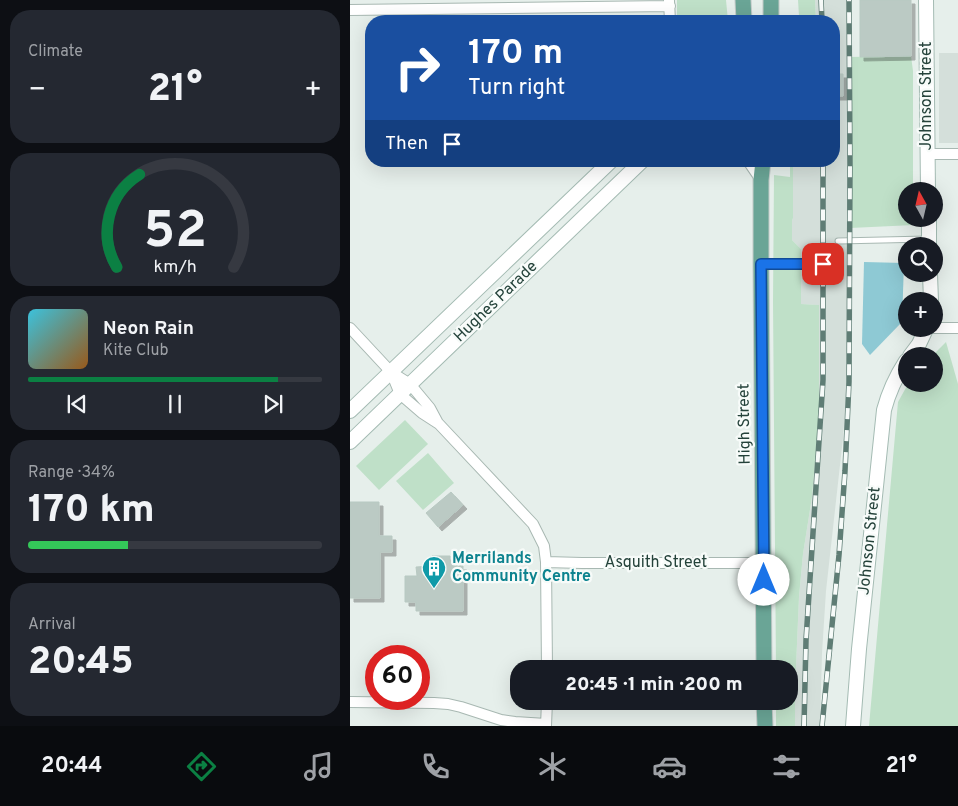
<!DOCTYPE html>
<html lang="en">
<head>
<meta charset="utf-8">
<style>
  body { margin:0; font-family:Overpass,sans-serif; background:#242831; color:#f1f3f6; height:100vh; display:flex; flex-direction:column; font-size:19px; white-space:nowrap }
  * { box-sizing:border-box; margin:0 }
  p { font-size:16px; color:#9ea1a6 }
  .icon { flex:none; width:28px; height:28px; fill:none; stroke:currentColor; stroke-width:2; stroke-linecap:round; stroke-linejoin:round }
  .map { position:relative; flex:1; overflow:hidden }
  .panel { display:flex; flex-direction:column; gap:10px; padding:10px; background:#0d0f14; width:350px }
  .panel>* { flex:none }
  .guide { position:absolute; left:15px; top:15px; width:475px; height:152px; border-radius:20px; box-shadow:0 5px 20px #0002; background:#1a4fa0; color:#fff; overflow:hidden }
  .needle { width:32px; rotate:352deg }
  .controls { position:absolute; left:548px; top:182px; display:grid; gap:10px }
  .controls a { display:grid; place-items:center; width:45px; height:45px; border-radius:50%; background:#171b24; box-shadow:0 5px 20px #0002; font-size:25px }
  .speed { position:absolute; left:15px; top:645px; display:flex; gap:10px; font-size:25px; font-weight:700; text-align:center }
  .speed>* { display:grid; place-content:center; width:65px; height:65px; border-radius:50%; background:#171b24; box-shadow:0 5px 20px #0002; line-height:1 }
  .speed .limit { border:8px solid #d22; background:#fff; color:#111 }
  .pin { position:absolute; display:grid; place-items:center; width:42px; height:42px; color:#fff; margin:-21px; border-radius:10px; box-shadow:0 2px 8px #0006 }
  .me { position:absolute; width:55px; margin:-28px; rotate:0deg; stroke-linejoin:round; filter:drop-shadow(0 0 4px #0008) }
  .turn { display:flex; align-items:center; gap:18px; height:105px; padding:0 20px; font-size:22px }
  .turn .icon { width:65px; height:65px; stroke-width:2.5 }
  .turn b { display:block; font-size:35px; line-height:42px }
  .then { display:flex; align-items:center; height:48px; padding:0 20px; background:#0003; gap:10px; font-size:19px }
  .big { font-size:38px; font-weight:800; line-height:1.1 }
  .panel .widget { flex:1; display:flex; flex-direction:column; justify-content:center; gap:8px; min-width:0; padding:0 18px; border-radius:20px; background:#242831 }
  .panel .dial { align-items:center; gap:0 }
  .dial svg { height:130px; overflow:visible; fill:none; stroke:#363941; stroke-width:7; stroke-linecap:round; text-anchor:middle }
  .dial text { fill:#f1f3f6; stroke:none }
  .song { display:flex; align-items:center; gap:15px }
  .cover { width:60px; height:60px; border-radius:8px; background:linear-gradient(135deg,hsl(190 70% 55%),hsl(30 70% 35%)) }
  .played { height:5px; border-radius:2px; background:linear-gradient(90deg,#0b8043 85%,#363941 85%) }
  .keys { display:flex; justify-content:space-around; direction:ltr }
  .heat { display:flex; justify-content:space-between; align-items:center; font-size:28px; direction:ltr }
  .charge { height:8px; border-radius:4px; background:linear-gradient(90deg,#34c759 34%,#363941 0) }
  .trip { position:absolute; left:160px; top:660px; width:288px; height:50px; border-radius:20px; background:#171b24; box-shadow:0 5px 20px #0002; font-weight:800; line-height:50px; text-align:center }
  .tabs { display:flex; height:80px; justify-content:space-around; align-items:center; background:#090b0e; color:#9ea1a6 }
  .tabs .icon { width:35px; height:35px }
  .tabs .current { color:#0b8043 }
  .tabs b { font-size:22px; color:#f1f3f6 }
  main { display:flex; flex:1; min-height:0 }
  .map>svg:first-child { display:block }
</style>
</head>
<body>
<main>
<section class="panel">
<div class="widget"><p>Climate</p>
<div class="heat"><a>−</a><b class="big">21°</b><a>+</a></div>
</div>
<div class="widget dial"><svg viewBox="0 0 100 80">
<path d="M14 69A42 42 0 1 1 86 69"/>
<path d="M14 69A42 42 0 0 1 28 12" stroke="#0b8043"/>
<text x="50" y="56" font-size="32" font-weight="700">52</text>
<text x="50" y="72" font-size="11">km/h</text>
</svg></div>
<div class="widget">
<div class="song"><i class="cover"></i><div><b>Neon Rain</b><p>Kite Club</p></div></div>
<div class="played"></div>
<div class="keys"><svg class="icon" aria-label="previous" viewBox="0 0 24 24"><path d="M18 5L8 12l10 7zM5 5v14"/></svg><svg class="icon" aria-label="pause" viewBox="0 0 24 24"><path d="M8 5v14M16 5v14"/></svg><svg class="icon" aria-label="next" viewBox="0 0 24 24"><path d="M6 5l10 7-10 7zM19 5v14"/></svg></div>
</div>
<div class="widget"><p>Range · 34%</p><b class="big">170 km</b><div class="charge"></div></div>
<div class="widget"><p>Arrival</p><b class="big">20:45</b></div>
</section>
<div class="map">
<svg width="608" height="726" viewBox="0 0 608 726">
  <defs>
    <filter id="shadow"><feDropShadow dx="4" dy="4" stdDeviation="0" flood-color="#0004"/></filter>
  </defs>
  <rect width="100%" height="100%" fill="#e6efeb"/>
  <path fill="#d4dfda" d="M465 0H497L500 196 499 352 493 438 476 591 472 653 470 726H445V691L449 597 453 554 462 497 469 415 468 305 451 304V249L442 240V221L443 218V161H484V21H466Z
    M589 53H608V143H589Z"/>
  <path fill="#bfe0c8" d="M327 0H376L378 21H327Z
    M448 0H465L466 21H447L449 16Z
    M561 56 563 71V191H556V219H564V225L500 228 498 57Z
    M440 161H443V218L442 221V240L451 249V304L469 305V415L462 497 453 554 449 597 445 691V726H426V701H439V669H426L423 302 424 175 440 177Z
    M596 342 608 384V726H519L548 402 558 384H584V356H582Z
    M55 420 78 444 29 490 6 466Z
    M78 453 104 483 73 510 46 481Z"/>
  <path fill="#8ec9d4" d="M514 262 554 263 552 322 520 355 512 344Z"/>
  <path fill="#bbcac4" stroke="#b8c9c2" filter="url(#shadow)" d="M510 0H561V56L510 57Z
    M484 74H493V96H484Z
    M101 492 113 505 88 527 76 513Z
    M0 502H29V536H42V552H30V598H0Z
    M82 556H100V566H113V611H66V602H55V576H67L66 567 82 566Z"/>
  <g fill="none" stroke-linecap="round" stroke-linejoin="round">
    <g stroke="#a8b8b2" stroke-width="7">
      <path id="lane" d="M488 241 577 239
        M414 264H487"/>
    </g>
    <g stroke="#a8b8b2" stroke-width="12">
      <path id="street" d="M319 1 320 21
        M0 10 320 6
        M578 154H608
        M398 161 411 180
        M0 328 41 372 60 384 80 408 88 423
        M584 328H608
        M41 372 50 394 72 413 89 424 183 524 194 546 196 562 232 563H414
        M196 562 197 669
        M0 702 84 703 98 704 111 707 151 720 165 722 196 724
        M196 726 197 701"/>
    </g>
    <g stroke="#a4bbb3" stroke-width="16">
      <path id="secondary" d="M576 0 578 191
        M579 219V246
        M580 274 581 301
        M560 356 569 344 576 329
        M0 411 261 161
        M0 442 292 161
        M503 726 509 649 534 410C539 391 545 378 556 361"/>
    </g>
    <g stroke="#c2cac8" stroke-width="17">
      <path id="primary" d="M393 0 394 21
        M421 21V0
        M413 161 411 180V264L414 669
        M414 701 415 726"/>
    </g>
    <use href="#lane" stroke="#fff" stroke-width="5"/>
    <use href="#street" stroke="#fff" stroke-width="10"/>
    <use href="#secondary" stroke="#fff" stroke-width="14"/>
    <use href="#primary" stroke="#6aa596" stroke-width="15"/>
    <g stroke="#5f7d75" stroke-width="5.5">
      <path id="rail" d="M471 0 472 21
        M454 726 456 640 473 380V161
        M472 726 489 555 495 471 499 382 500 165 499 0"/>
    </g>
    <use href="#rail" stroke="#f7fbf9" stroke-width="4" stroke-dasharray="11" stroke-linecap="butt"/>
  </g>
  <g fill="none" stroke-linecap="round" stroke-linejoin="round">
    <g stroke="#114b97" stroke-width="12">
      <path id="route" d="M414 580 411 264H473"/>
    </g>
    <use href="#route" stroke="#1a73e8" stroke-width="9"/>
  </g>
  <defs>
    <g id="building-pin" transform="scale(1.25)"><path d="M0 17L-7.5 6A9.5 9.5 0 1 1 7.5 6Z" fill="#0f9aa8" stroke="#f7fbf9"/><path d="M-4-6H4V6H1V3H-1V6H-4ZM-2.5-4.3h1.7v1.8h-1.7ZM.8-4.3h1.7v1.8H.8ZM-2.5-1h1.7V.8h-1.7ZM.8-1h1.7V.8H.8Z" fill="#fff"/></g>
  </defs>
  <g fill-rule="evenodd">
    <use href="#building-pin" x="84" y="568"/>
  </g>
  <g text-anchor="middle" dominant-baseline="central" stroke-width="4.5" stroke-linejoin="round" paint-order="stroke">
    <g font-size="16" fill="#24423a" stroke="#f7fbf9">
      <text transform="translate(577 96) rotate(-90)">Johnson Street</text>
      <text transform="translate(146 302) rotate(-44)">Hughes Parade</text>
      <text transform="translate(395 424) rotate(-91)">High Street</text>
      <text transform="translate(520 541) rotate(-84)">Johnson Street</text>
      <text x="306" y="563">Asquith Street</text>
    </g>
    <g font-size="16" font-weight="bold" fill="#0d838f" stroke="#f7fbf9" text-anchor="start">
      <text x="102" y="559">Merrilands<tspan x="102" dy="18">Community Centre</tspan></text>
    </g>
  </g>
</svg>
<div class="controls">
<a><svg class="needle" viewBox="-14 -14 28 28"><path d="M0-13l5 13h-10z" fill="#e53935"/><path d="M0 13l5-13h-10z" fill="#9ea1a6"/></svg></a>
<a><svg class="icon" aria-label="search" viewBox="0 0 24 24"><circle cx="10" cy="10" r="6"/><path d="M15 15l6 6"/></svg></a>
<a>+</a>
<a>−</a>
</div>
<div class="speed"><div class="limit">60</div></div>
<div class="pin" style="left:473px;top:264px;background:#d93025"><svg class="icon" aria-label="arrive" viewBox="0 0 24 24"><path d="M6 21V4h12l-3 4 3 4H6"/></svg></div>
<svg class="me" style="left:414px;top:580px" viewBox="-20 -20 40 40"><circle r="19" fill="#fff"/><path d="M0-13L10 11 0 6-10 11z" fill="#1a73e8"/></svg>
<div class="trip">20:45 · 1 min · 200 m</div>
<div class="guide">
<div class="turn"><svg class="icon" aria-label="right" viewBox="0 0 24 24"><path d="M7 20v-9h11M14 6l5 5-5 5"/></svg><div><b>170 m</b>Turn right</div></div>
<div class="then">Then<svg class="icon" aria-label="arrive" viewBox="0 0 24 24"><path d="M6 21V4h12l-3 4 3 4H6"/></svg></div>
</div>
</div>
</main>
<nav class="tabs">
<b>20:44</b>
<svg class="icon current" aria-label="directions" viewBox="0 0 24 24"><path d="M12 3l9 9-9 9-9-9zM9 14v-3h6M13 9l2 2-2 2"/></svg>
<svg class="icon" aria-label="music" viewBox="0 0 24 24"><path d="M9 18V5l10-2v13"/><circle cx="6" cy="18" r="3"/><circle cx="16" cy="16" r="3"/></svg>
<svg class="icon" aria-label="phone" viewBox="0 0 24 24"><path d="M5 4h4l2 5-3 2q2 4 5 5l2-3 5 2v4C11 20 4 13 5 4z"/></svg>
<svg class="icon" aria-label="climate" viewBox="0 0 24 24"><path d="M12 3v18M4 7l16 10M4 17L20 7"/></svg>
<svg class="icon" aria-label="car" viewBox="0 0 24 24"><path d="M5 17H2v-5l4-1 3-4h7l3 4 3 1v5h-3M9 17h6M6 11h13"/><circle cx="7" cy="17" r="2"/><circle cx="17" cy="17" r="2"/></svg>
<svg class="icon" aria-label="filters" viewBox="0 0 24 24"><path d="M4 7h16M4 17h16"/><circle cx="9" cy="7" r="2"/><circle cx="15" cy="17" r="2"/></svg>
<b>21°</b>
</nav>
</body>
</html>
